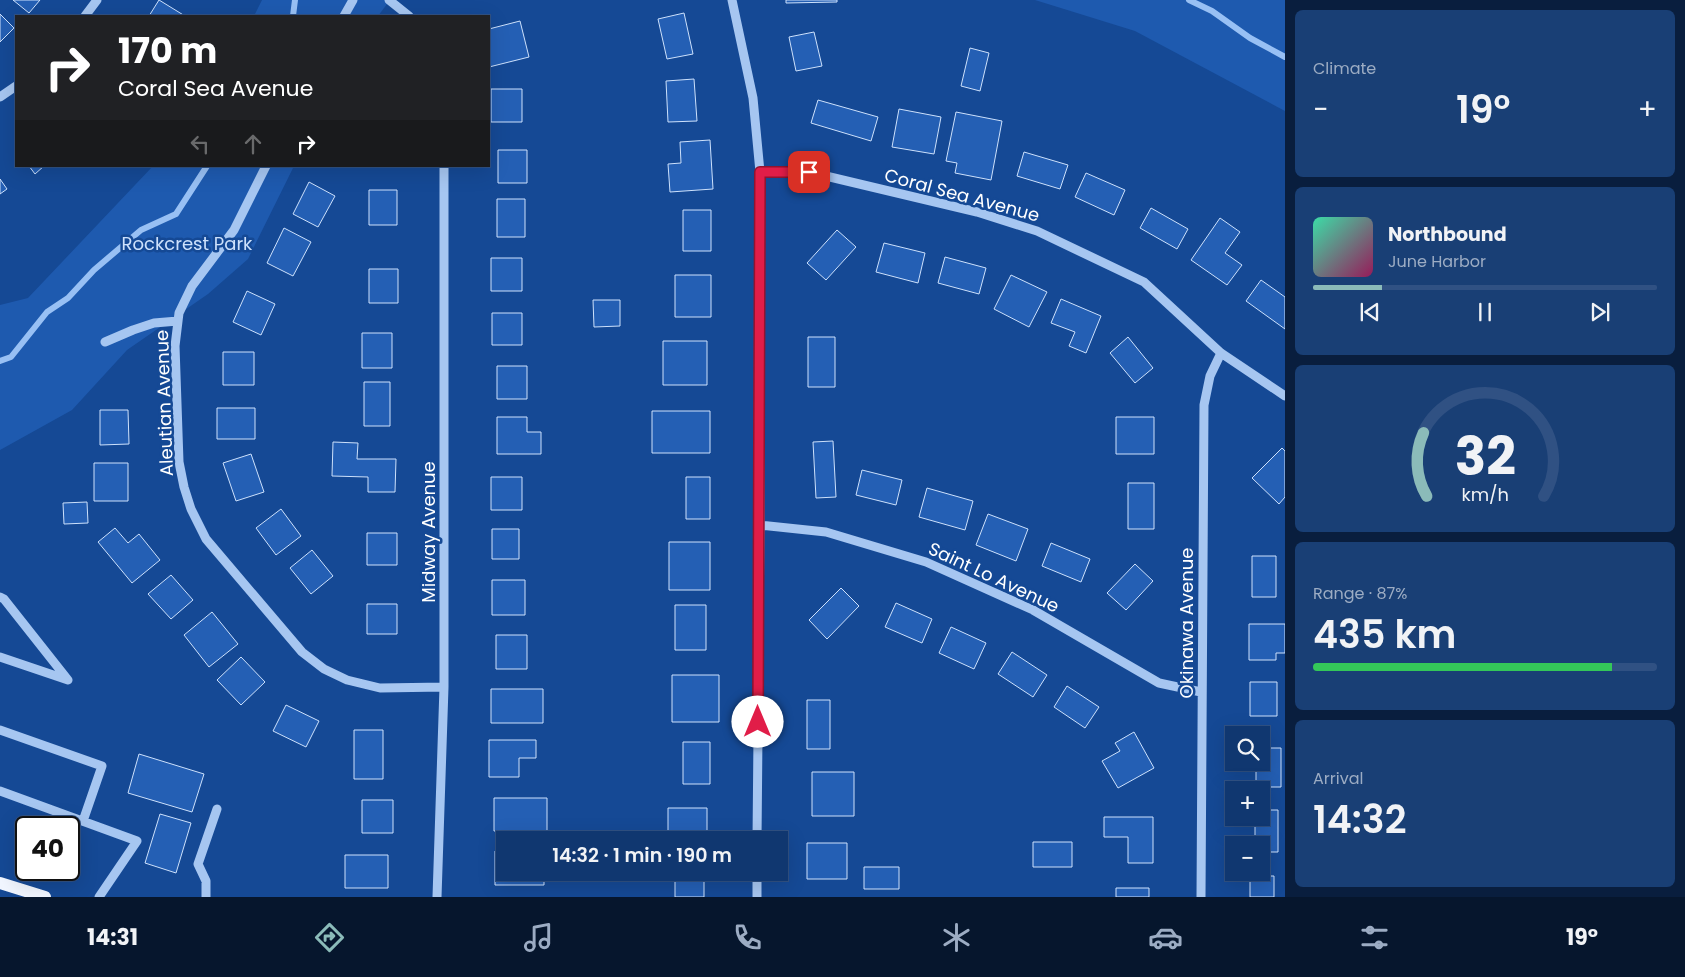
<!DOCTYPE html>
<html lang="en">
<head>
<meta charset="utf-8">
<style>
  body { margin:0; font-family:Poppins,sans-serif; background:#193f75; color:#f1f3f6; height:100vh; display:flex; flex-direction:column; font-size:19px; white-space:nowrap }
  * { box-sizing:border-box; margin:0 }
  p { font-size:16px; color:#9cacc3 }
  .icon { flex:none; width:28px; height:28px; fill:none; stroke:currentColor; stroke-width:2; stroke-linecap:round; stroke-linejoin:round }
  .map { position:relative; flex:1; overflow:hidden }
  .side { display:flex; flex-direction:column; gap:10px; padding:10px; background:#091e3e; width:400px }
  .side>* { flex:none }
  .banner { position:absolute; left:15px; top:15px; width:475px; height:152px; border-radius:0px; box-shadow:0 5px 20px #0002,0 0 0 1px #305183; background:#202124; color:#fff; overflow:hidden }
  .buttons { position:absolute; left:1225px; top:726px; display:grid; gap:10px }
  .buttons a { display:grid; place-items:center; width:45px; height:45px; border-radius:0px; background:#103770; box-shadow:0 5px 20px #0002,0 0 0 1px #305183; font-size:25px }
  .speed { position:absolute; left:15px; top:816px; display:flex; gap:10px; font-size:25px; font-weight:700; text-align:center }
  .speed>* { display:grid; place-content:center; width:65px; height:65px; border-radius:50%; background:#103770; box-shadow:0 5px 20px #0002,0 0 0 1px #305183; line-height:1 }
  .speed .limit { border:2px solid #111; border-radius:8px; background:#fff; color:#111 }
  .pin { position:absolute; display:grid; place-items:center; width:42px; height:42px; color:#fff; margin:-21px; border-radius:10px; box-shadow:0 2px 8px #0006 }
  .me { position:absolute; width:55px; margin:-28px; rotate:0deg; stroke-linejoin:round; filter:drop-shadow(0 0 4px #0008) }
  .turn { display:flex; align-items:center; gap:18px; height:105px; padding:0 20px; font-size:22px }
  .turn .icon { width:65px; height:65px; stroke-width:2.5 }
  .turn b { display:block; font-size:35px; line-height:42px }
  .lanes { display:flex; align-items:center; height:48px; padding:0 20px; background:#0003; justify-content:center; gap:25px; direction:ltr }
  .lanes .off { opacity:.35 }
  .big { font-size:38px; font-weight:600; line-height:1.1 }
  .side .card { flex:1; display:flex; flex-direction:column; justify-content:center; gap:8px; min-width:0; padding:0 18px; border-radius:8px; background:#193f75 }
  .side .dial { align-items:center; gap:0 }
  .dial svg { height:130px; overflow:visible; fill:none; stroke:#305183; stroke-width:7; stroke-linecap:round; text-anchor:middle }
  .dial text { fill:#f1f3f6; stroke:none }
  .song { display:flex; align-items:center; gap:15px }
  .cover { width:60px; height:60px; border-radius:8px; background:linear-gradient(135deg,hsl(160 70% 55%),hsl(330 70% 35%)) }
  .played { height:5px; border-radius:2px; background:linear-gradient(90deg,#8bbbb9 20%,#305183 20%) }
  .keys { display:flex; justify-content:space-around; direction:ltr }
  .heat { display:flex; justify-content:space-between; align-items:center; font-size:28px; direction:ltr }
  .charge { height:8px; border-radius:4px; background:linear-gradient(90deg,#34c759 87%,#305183 0) }
  .trip { position:absolute; left:496px; top:831px; width:292px; height:50px; border-radius:0px; background:#103770; box-shadow:0 5px 20px #0002,0 0 0 1px #305183; font-weight:600; line-height:50px; text-align:center }
  .tabs { display:flex; height:80px; justify-content:space-around; align-items:center; background:#06162d; color:#9cacc3 }
  .tabs .icon { width:35px; height:35px }
  .tabs .on { color:#8bbbb9 }
  .tabs b { font-size:22px; color:#f1f3f6 }
  main { display:flex; flex:1; min-height:0 }
  .map>svg:first-child { display:block }
</style>
</head>
<body>
<main>
<div class="map">
<svg width="1285" height="897" viewBox="0 0 1285 897">
  <rect width="100%" height="100%" fill="#154995"/>
  <path fill="#1e5aaf" d="M262 0H390L378 16H254Z
    M1035 0H1285V111L1135 31Z
    M153 166H294L248 259 208 294 127 350 72 410 0 450V305L28 298Z"/>
  <g fill="none" stroke-linecap="round" stroke-linejoin="round">
    <path stroke="#98c0f4" stroke-width="6" d="M1189 0 1212 11 1250 38 1285 57
      M293 16 295 0
      M0 361 11 357 47 312 68 298 94 270 141 230 176 214 207 166"/>
  </g>
  <path fill="#245fb4" stroke="#cde1fc" d="M13 0H40L29 13Z
    M159 0 185 16H149Z
    M786 0H837V2L786 3Z
    M684 13 693 54 667 59 658 19Z
    M0 14 14 28 0 42Z
    M520 21 529 57 489 67V29Z
    M814 32 822 66 796 71 789 37Z
    M970 48 989 53 980 91 961 86Z
    M694 79 697 121 668 122 666 81Z
    M491 89H522V122H491Z
    M818 100 878 117 871 141 811 123Z
    M899 109 941 117 934 154 892 147Z
    M956 112 1002 121 991 180 955 173 957 163 946 161Z
    M710 140 713 189 670 192 668 164 681 163 680 142Z
    M498 150H527V183H498Z
    M1024 152 1068 165 1060 189 1017 176Z
    M29 166H44L35 174Z
    M1086 173 1125 190 1114 215 1075 197Z
    M0 179 7 189 0 194Z
    M309 182 335 196 318 227 293 214Z
    M369 190H397V225H369Z
    M497 199H525V237H497Z
    M1151 208 1188 229 1177 249 1140 228Z
    M683 210H711V251H683Z
    M1220 218 1240 232 1225 253 1242 265 1227 285 1191 260Z
    M284 228 311 242 293 276 267 263Z
    M837 230 856 247 826 280 807 263Z
    M884 243 925 253 918 283 876 272Z
    M945 257 986 268 979 294 938 283Z
    M491 258H522V291H491Z
    M369 269H398V303H369Z
    M675 275H711V317H675Z
    M1011 275 1047 292 1029 327 994 309Z
    M1261 280 1285 297V329L1246 301Z
    M247 291 275 304 261 335 233 322Z
    M1061 299 1101 316 1086 353 1069 346 1075 332 1051 323Z
    M593 300H620V326L594 327Z
    M492 313H522V345H492Z
    M362 333H392V368H362Z
    M808 337H835V387H808Z
    M1128 337 1153 368 1135 383 1110 353Z
    M663 341H707V385H663Z
    M223 352H254V385H223Z
    M497 366H527V399H497Z
    M364 382H390V426H364Z
    M217 408H255V439H217Z
    M100 410H128L129 444 100 445Z
    M652 411H710V453H652Z
    M497 417H527V432H541V454H497Z
    M1116 417H1154V454H1116Z
    M833 441 836 497 816 498 813 442Z
    M333 442 358 443 357 459H396L395 492H368V477L332 476Z
    M1282 448 1285 451V497L1279 504 1252 478Z
    M251 454 264 492 236 501 223 463Z
    M94 463H128V501H94Z
    M862 470 902 480 896 505 856 495Z
    M491 477H522V510H491Z
    M686 477H710V519H686Z
    M1128 483H1154V529H1128Z
    M927 488 973 501 965 530 919 517Z
    M87 502 88 523 64 524 63 503Z
    M281 509 301 536 276 555 256 528Z
    M988 514 1028 529 1016 561 976 545Z
    M115 528 128 543 139 534 160 560 132 583 98 542Z
    M492 529H519V559H492Z
    M367 533H397V565H367Z
    M669 542H710V590H669Z
    M1051 543 1090 559 1081 582 1042 566Z
    M312 550 333 576 311 594 290 568Z
    M1252 556H1276V597H1252Z
    M1135 564 1153 581 1126 610 1107 593Z
    M171 575 193 600 171 619 148 594Z
    M492 580H525V615H492Z
    M841 588 859 606 827 639 809 620Z
    M896 603 932 619 922 643 885 627Z
    M367 604H397V634H367Z
    M675 605H706V650H675Z
    M212 612 238 644 209 667 184 635Z
    M1249 624H1285V653H1276V660H1249Z
    M951 627 986 643 974 669 939 653Z
    M496 635H527V669H496Z
    M1012 652 1047 675 1033 697 998 674Z
    M241 657 265 682 241 705 217 680Z
    M672 675H719V722H672Z
    M1250 682H1277V716H1250Z
    M1067 686 1099 707 1085 728 1054 707Z
    M491 689H543V723H491Z
    M807 700H830V749H807Z
    M286 705 319 721 306 747 273 731Z
    M354 730H383V779H354Z
    M1134 732 1154 768 1118 788 1102 761 1120 751 1115 743Z
    M489 740H536V758H519V777H489Z
    M683 742H710V784H683Z
    M1261 748H1281V787H1256V762H1261Z
    M139 754 204 774 192 812 128 793Z
    M812 772H854V816H812Z
    M494 798H547V831H494Z
    M362 800H393V833H362Z
    M668 808H707V840H668Z
    M1261 810H1278V852H1261V845H1255V818H1261Z
    M160 814 191 823 176 873 145 863Z
    M1104 817H1153V863H1128V837H1104Z
    M1033 842H1072V867H1033Z
    M807 843H847V879H807Z
    M495 851H505V872H544V885H495Z
    M345 855H388V888H345Z
    M864 867H899V889H864Z
    M675 876H704V897H675Z
    M1250 876H1274V897H1250Z
    M1116 888H1149V897H1116Z"/>
  <g fill="none" stroke-linecap="round" stroke-linejoin="round">
    <path stroke="#a6c6f1" stroke-width="9" d="M389 0 409 16
      M732 0 753 98 760 172V525L757 840
      M85 16 97 0
      M344 16 353 0
      M0 97 16 86
      M266 166 234 230 192 286 179 313 175 346 179 462 184 487 191 509 206 539 302 652 324 669 347 680 380 688 444 687
      M760 172H809L977 212 1037 231 1144 282 1221 353 1285 396
      M105 342 133 330 154 323 178 321
      M760 525 826 532 926 562 1033 610 1159 683 1201 692
      M0 597 4 599 68 680
      M0 657 68 680
      M0 730 102 766 83 821
      M0 791 137 841 99 897
      M206 897V881L198 864 217 809
      M437 897 444 687V166
      M757 897V872
      M1201 897 1204 405 1210 376 1221 353"/>
    <path stroke="#f1f6ff" stroke-width="12" d="M0 883 45 897"/>
  </g>
  <g fill="none" stroke-linecap="round" stroke-linejoin="round">
    <g stroke="#92132f" stroke-width="12">
      <path id="route" d="M758 722 760 172H809"/>
    </g>
    <use href="#route" stroke="#e11d48" stroke-width="9"/>
  </g>
  <g text-anchor="middle" dominant-baseline="central" stroke-width="5" stroke-linejoin="round" paint-order="stroke">
    <g font-size="18" fill="#fff" stroke="#154995">
      <text transform="translate(962 195) rotate(15)">Coral Sea Avenue</text>
      <text transform="translate(164 403) rotate(-92)">Aleutian Avenue</text>
      <text transform="translate(428 532) rotate(-90)">Midway Avenue</text>
      <text transform="translate(994 577) rotate(25)">Saint Lo Avenue</text>
      <text transform="translate(1186 623) rotate(-90)">Okinawa Avenue</text>
    </g>
    <g font-size="18" fill="#cde1fc" stroke="#154995">
      <text x="187" y="243">Rockcrest Park</text>
    </g>
  </g>
</svg>
<div class="buttons">
<a><svg class="icon" aria-label="search" viewBox="0 0 24 24"><circle cx="10" cy="10" r="6"/><path d="M15 15l6 6"/></svg></a>
<a>+</a>
<a>−</a>
</div>
<div class="speed"><div class="limit">40</div></div>
<div class="pin" style="left:809px;top:172px;background:#d93025"><svg class="icon" aria-label="arrive" viewBox="0 0 24 24"><path d="M6 21V4h12l-3 4 3 4H6"/></svg></div>
<svg class="me" style="left:758px;top:722px" viewBox="-20 -20 40 40"><circle r="19" fill="#fff"/><path d="M0-13L10 11 0 6-10 11z" fill="#e11d48"/></svg>
<div class="trip">14:32 · 1 min · 190 m</div>
<div class="banner">
<div class="turn"><svg class="icon" aria-label="right" viewBox="0 0 24 24"><path d="M7 20v-9h11M14 6l5 5-5 5"/></svg><div><b>170 m</b>Coral Sea Avenue</div></div>
<div class="lanes"><svg class="icon off" aria-label="left" viewBox="0 0 24 24"><path d="M17 20v-9H6M10 6l-5 5 5 5"/></svg><svg class="icon off" aria-label="ahead" viewBox="0 0 24 24"><path d="M12 20V5M6 11l6-6 6 6"/></svg><svg class="icon" aria-label="right" viewBox="0 0 24 24"><path d="M7 20v-9h11M14 6l5 5-5 5"/></svg></div>
</div>
</div>
<section class="side">
<div class="card"><p>Climate</p>
<div class="heat"><a>−</a><b class="big">19°</b><a>+</a></div>
</div>
<div class="card">
<div class="song"><i class="cover"></i><div><b>Northbound</b><p>June Harbor</p></div></div>
<div class="played"></div>
<div class="keys"><svg class="icon" aria-label="previous" viewBox="0 0 24 24"><path d="M18 5L8 12l10 7zM5 5v14"/></svg><svg class="icon" aria-label="pause" viewBox="0 0 24 24"><path d="M8 5v14M16 5v14"/></svg><svg class="icon" aria-label="next" viewBox="0 0 24 24"><path d="M6 5l10 7-10 7zM19 5v14"/></svg></div>
</div>
<div class="card dial"><svg viewBox="0 0 100 80">
<path d="M14 69A42 42 0 1 1 86 69"/>
<path d="M14 69A42 42 0 0 1 12 30" stroke="#8bbbb9"/>
<text x="50" y="56" font-size="32" font-weight="700">32</text>
<text x="50" y="72" font-size="11">km/h</text>
</svg></div>
<div class="card"><p>Range · 87%</p><b class="big">435 km</b><div class="charge"></div></div>
<div class="card"><p>Arrival</p><b class="big">14:32</b></div>
</section>
</main>
<nav class="tabs">
<b>14:31</b>
<svg class="icon on" aria-label="directions" viewBox="0 0 24 24"><path d="M12 3l9 9-9 9-9-9zM9 14v-3h6M13 9l2 2-2 2"/></svg>
<svg class="icon" aria-label="music" viewBox="0 0 24 24"><path d="M9 18V5l10-2v13"/><circle cx="6" cy="18" r="3"/><circle cx="16" cy="16" r="3"/></svg>
<svg class="icon" aria-label="phone" viewBox="0 0 24 24"><path d="M5 4h4l2 5-3 2q2 4 5 5l2-3 5 2v4C11 20 4 13 5 4z"/></svg>
<svg class="icon" aria-label="climate" viewBox="0 0 24 24"><path d="M12 3v18M4 7l16 10M4 17L20 7"/></svg>
<svg class="icon" aria-label="car" viewBox="0 0 24 24"><path d="M5 17H2v-5l4-1 3-4h7l3 4 3 1v5h-3M9 17h6M6 11h13"/><circle cx="7" cy="17" r="2"/><circle cx="17" cy="17" r="2"/></svg>
<svg class="icon" aria-label="filters" viewBox="0 0 24 24"><path d="M4 7h16M4 17h16"/><circle cx="9" cy="7" r="2"/><circle cx="15" cy="17" r="2"/></svg>
<b>19°</b>
</nav>
</body>
</html>
